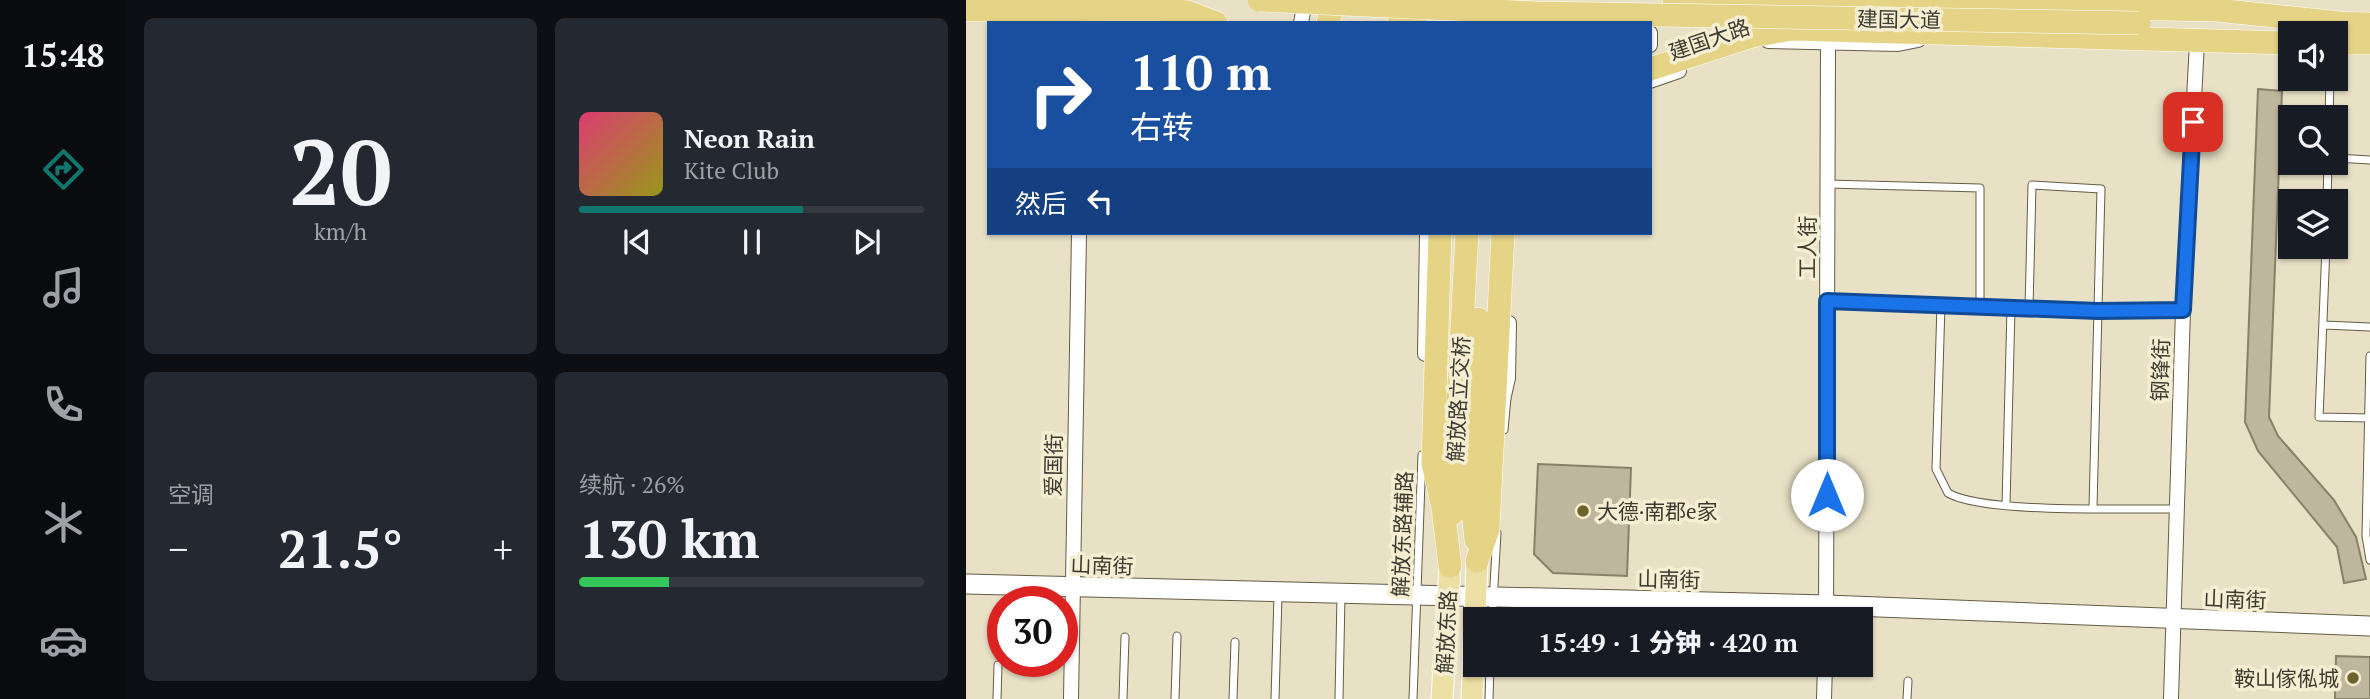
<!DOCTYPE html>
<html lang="zh">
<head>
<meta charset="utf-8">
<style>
  body { margin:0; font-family:"PT Serif","Noto Sans SC",serif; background:#242831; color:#f1f3f6; height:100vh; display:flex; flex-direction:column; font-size:26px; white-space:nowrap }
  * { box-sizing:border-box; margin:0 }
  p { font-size:23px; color:#9ea1a6 }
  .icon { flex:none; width:38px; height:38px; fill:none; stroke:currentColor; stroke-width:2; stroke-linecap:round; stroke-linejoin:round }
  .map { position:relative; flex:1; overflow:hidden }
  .sheet { display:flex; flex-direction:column; gap:18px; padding:18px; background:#0d0f14; width:840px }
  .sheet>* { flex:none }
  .banner { position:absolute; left:21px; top:21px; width:665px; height:214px; border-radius:0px; box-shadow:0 2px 5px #0004; background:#1a4fa0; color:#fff; overflow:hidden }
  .buttons { position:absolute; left:1312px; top:21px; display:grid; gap:14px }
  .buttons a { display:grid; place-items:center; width:70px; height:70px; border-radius:0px; background:#171b24; box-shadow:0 2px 5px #0004; font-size:35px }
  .speed { position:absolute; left:21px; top:586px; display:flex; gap:14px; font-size:35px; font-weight:700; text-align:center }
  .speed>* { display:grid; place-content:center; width:91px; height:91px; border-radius:50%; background:#171b24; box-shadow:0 2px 5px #0004; line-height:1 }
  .speed .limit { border:10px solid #d22; background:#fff; color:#111 }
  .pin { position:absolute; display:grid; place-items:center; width:60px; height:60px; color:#fff; margin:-30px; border-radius:14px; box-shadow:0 4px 10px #0006 }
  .me { position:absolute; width:77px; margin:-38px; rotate:0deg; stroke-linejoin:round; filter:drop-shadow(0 0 5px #0008) }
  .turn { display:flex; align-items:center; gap:24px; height:147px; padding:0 28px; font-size:32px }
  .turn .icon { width:91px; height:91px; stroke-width:2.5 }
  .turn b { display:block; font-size:49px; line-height:60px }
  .then { display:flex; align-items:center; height:66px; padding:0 28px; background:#0003; gap:14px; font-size:26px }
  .big { font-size:52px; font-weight:800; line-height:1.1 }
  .sheet .card { flex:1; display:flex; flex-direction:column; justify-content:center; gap:10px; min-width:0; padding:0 24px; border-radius:10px; background:#242831 }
  .sheet .dial { align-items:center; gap:0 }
  .dial b { font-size:91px; line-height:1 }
  .song { display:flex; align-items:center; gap:21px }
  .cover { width:84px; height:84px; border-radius:10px; background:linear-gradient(135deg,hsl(340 70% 55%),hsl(60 70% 35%)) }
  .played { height:7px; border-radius:4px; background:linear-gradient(90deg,#0f766e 65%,#363941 65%) }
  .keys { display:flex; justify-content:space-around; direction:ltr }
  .heat { display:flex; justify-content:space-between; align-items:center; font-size:38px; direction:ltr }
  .charge { height:10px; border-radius:5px; background:linear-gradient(90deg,#34c759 26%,#363941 0) }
  .sheet .tiles { flex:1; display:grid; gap:18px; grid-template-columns:repeat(2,1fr) }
  .trip { position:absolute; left:497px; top:607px; width:410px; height:70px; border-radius:0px; background:#171b24; box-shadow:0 2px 5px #0004; font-weight:800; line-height:70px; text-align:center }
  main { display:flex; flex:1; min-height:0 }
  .tabs { display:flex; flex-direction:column; width:126px; justify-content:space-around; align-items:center; background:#090b0e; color:#9ea1a6 }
  .tabs .icon { width:49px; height:49px }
  .tabs .active { color:#0f766e }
  .tabs b { font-size:32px; color:#f1f3f6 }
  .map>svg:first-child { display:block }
</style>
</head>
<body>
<main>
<nav class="tabs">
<b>15:48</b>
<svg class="icon active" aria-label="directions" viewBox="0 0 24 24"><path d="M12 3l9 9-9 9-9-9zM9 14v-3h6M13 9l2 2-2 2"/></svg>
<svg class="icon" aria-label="music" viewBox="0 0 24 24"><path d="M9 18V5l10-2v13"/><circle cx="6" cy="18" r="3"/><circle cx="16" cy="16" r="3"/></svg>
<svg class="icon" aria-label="phone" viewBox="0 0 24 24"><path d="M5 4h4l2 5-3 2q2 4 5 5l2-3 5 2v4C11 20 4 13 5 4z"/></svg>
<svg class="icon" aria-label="climate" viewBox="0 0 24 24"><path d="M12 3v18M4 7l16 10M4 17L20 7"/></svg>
<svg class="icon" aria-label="car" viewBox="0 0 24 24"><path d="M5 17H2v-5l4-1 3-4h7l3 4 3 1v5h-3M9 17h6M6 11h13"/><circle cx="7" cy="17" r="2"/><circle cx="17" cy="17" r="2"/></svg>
</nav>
<section class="sheet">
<div class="tiles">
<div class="card dial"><b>20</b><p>km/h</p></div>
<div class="card">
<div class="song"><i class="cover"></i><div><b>Neon Rain</b><p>Kite Club</p></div></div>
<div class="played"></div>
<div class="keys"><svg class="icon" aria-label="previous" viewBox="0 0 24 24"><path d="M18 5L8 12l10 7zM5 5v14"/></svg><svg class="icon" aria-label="pause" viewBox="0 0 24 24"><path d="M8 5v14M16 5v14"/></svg><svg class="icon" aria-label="next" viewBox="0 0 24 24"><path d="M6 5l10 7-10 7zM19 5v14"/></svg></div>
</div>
<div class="card"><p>空调</p>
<div class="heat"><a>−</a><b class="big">21.5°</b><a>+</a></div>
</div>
<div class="card"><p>续航 · 26%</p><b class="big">130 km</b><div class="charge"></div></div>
</div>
</section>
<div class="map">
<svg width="1404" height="699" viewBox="0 0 1404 699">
  <rect width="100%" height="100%" fill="#e8e1c6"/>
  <path fill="#beb79d" stroke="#878168" stroke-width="2" d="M1292 89 1316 91 1303 417 1312 436 1368 500 1390 537 1400 579 1378 583 1371 547 1292 451 1279 422Z
    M572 464 665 468 661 576 587 573 568 554Z
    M1370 656 1404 657V699H1369Z"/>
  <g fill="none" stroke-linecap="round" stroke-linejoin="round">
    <g stroke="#635d45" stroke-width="9">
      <path id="service" d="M1363 117 1364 79
        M1370 158 1404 160
        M862 184 1014 188V306
        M1361 201 1362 163
        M1360 247 1353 417 1404 418
        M975 305 970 469 982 493C1018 514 1162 508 1210 509
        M1063 309 1066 185 1135 189 1127 508
        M1358 325 1404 327
        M1404 356 1400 536 1404 560
        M538 430 541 397
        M1040 505 1045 308
        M526 620 531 533
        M31 699 32 665
        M157 699 159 637
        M209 699 211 636
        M267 699 269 642
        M309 699 312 595
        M373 699 375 595
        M447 699 456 455
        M523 699 524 665
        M941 699 942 681"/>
    </g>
    <g stroke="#635d45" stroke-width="16">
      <path id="minor" d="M99 20 158 23
        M335 23 339 0
        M684 33V45
        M802 41 932 44 952 40
        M684 81 713 71
        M861 301 1132 311 1217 310
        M459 354 461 233
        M537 400 542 378 543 323
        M860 620 862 43
        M105 699 113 233
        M858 699 859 665
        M1205 699 1217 310 1231 42"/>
    </g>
    <g stroke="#635d45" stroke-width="21">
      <path id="secondary" d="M0 584 861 605 1404 626"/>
    </g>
    <g stroke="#fff" stroke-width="23">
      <path id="primary" d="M476 699 484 566
        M506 699 511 561"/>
    </g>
    <g stroke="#fff" stroke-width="24">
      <path id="trunk" d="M708 0 1251 10 1374 23
        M0 10 191 9 221 12 250 23
        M362 23 365 11 375 0
        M433 23 446 12 465 8
        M1358 23 1404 24
        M1370 43H1404
        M684 69 786 36 826 29 1325 43
        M474 233 467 463 477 508 484 566
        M486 514 501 233
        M510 540 506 503 512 319
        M511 561 522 529 537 233"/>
    </g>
    <use href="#service" stroke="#fff" stroke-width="7"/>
    <use href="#minor" stroke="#fff" stroke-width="14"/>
    <use href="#secondary" stroke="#fff" stroke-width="19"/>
    <use href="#primary" stroke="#ecdfa4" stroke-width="21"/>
    <use href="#trunk" stroke="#e6d486" stroke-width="23"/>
    <g stroke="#fff" stroke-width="24" stroke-linecap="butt">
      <path id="trunk-bridge" d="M293 0 571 13 1173 23"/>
    </g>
    <use href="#trunk-bridge" stroke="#e6d486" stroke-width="23"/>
  </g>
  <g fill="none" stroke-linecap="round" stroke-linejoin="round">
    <g stroke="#114b97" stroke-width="18">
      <path id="route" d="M861 495V301L1132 311 1217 310 1227 122"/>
    </g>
    <use href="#route" stroke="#1a73e8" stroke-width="12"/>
  </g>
  <g fill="#6d612e" stroke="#f5eed2" stroke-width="2.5">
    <circle cx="617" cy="511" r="7"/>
    <circle cx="1387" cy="678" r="7"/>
  </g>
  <g text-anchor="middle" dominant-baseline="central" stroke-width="7" stroke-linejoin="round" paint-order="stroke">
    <g font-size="21" fill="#3d3b30" stroke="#f5eed2">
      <text transform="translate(933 19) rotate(1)">建国大道</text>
      <text transform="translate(743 39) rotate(-19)">建国大路</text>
      <text transform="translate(841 247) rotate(-90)">工人街</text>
      <text transform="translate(1194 370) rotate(-88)">钢锋街</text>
      <text transform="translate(492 399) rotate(-87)">解放路立交桥</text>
      <text transform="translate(87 465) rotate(-89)">爱国街</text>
      <text transform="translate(436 534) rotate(-88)">解放东路辅路</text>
      <text transform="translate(136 565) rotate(2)">山南街</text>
      <text transform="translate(703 579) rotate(1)">山南街</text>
      <text transform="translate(1269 599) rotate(2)">山南街</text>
      <text transform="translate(480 632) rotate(-87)">解放东路</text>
    </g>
    <g font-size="21" fill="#3d3b30" stroke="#f5eed2" text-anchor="start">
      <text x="631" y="511">大德·南郡e家</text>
      <text x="1373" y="678" text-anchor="end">鞍山傢俬城</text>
    </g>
  </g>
</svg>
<div class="buttons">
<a><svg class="icon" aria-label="sound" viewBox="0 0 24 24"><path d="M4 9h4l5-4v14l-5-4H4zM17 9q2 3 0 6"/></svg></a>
<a><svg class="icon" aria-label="search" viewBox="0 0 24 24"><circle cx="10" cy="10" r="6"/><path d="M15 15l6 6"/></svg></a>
<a><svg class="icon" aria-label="layers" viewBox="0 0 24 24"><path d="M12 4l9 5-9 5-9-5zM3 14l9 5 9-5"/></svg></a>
</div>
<div class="speed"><div class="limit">30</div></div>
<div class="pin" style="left:1227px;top:122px;background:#d93025"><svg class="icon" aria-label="arrive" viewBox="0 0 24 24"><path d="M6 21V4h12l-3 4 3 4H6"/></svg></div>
<svg class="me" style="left:861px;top:495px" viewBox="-20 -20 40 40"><circle r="19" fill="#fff"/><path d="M0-13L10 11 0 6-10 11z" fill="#1a73e8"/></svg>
<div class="trip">15:49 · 1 分钟 · 420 m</div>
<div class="banner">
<div class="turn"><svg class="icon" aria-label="right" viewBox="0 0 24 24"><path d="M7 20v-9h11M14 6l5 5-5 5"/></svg><div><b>110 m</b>右转</div></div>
<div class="then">然后<svg class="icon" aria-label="left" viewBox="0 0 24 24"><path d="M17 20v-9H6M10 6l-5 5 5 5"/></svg></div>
</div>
</div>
</main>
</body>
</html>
